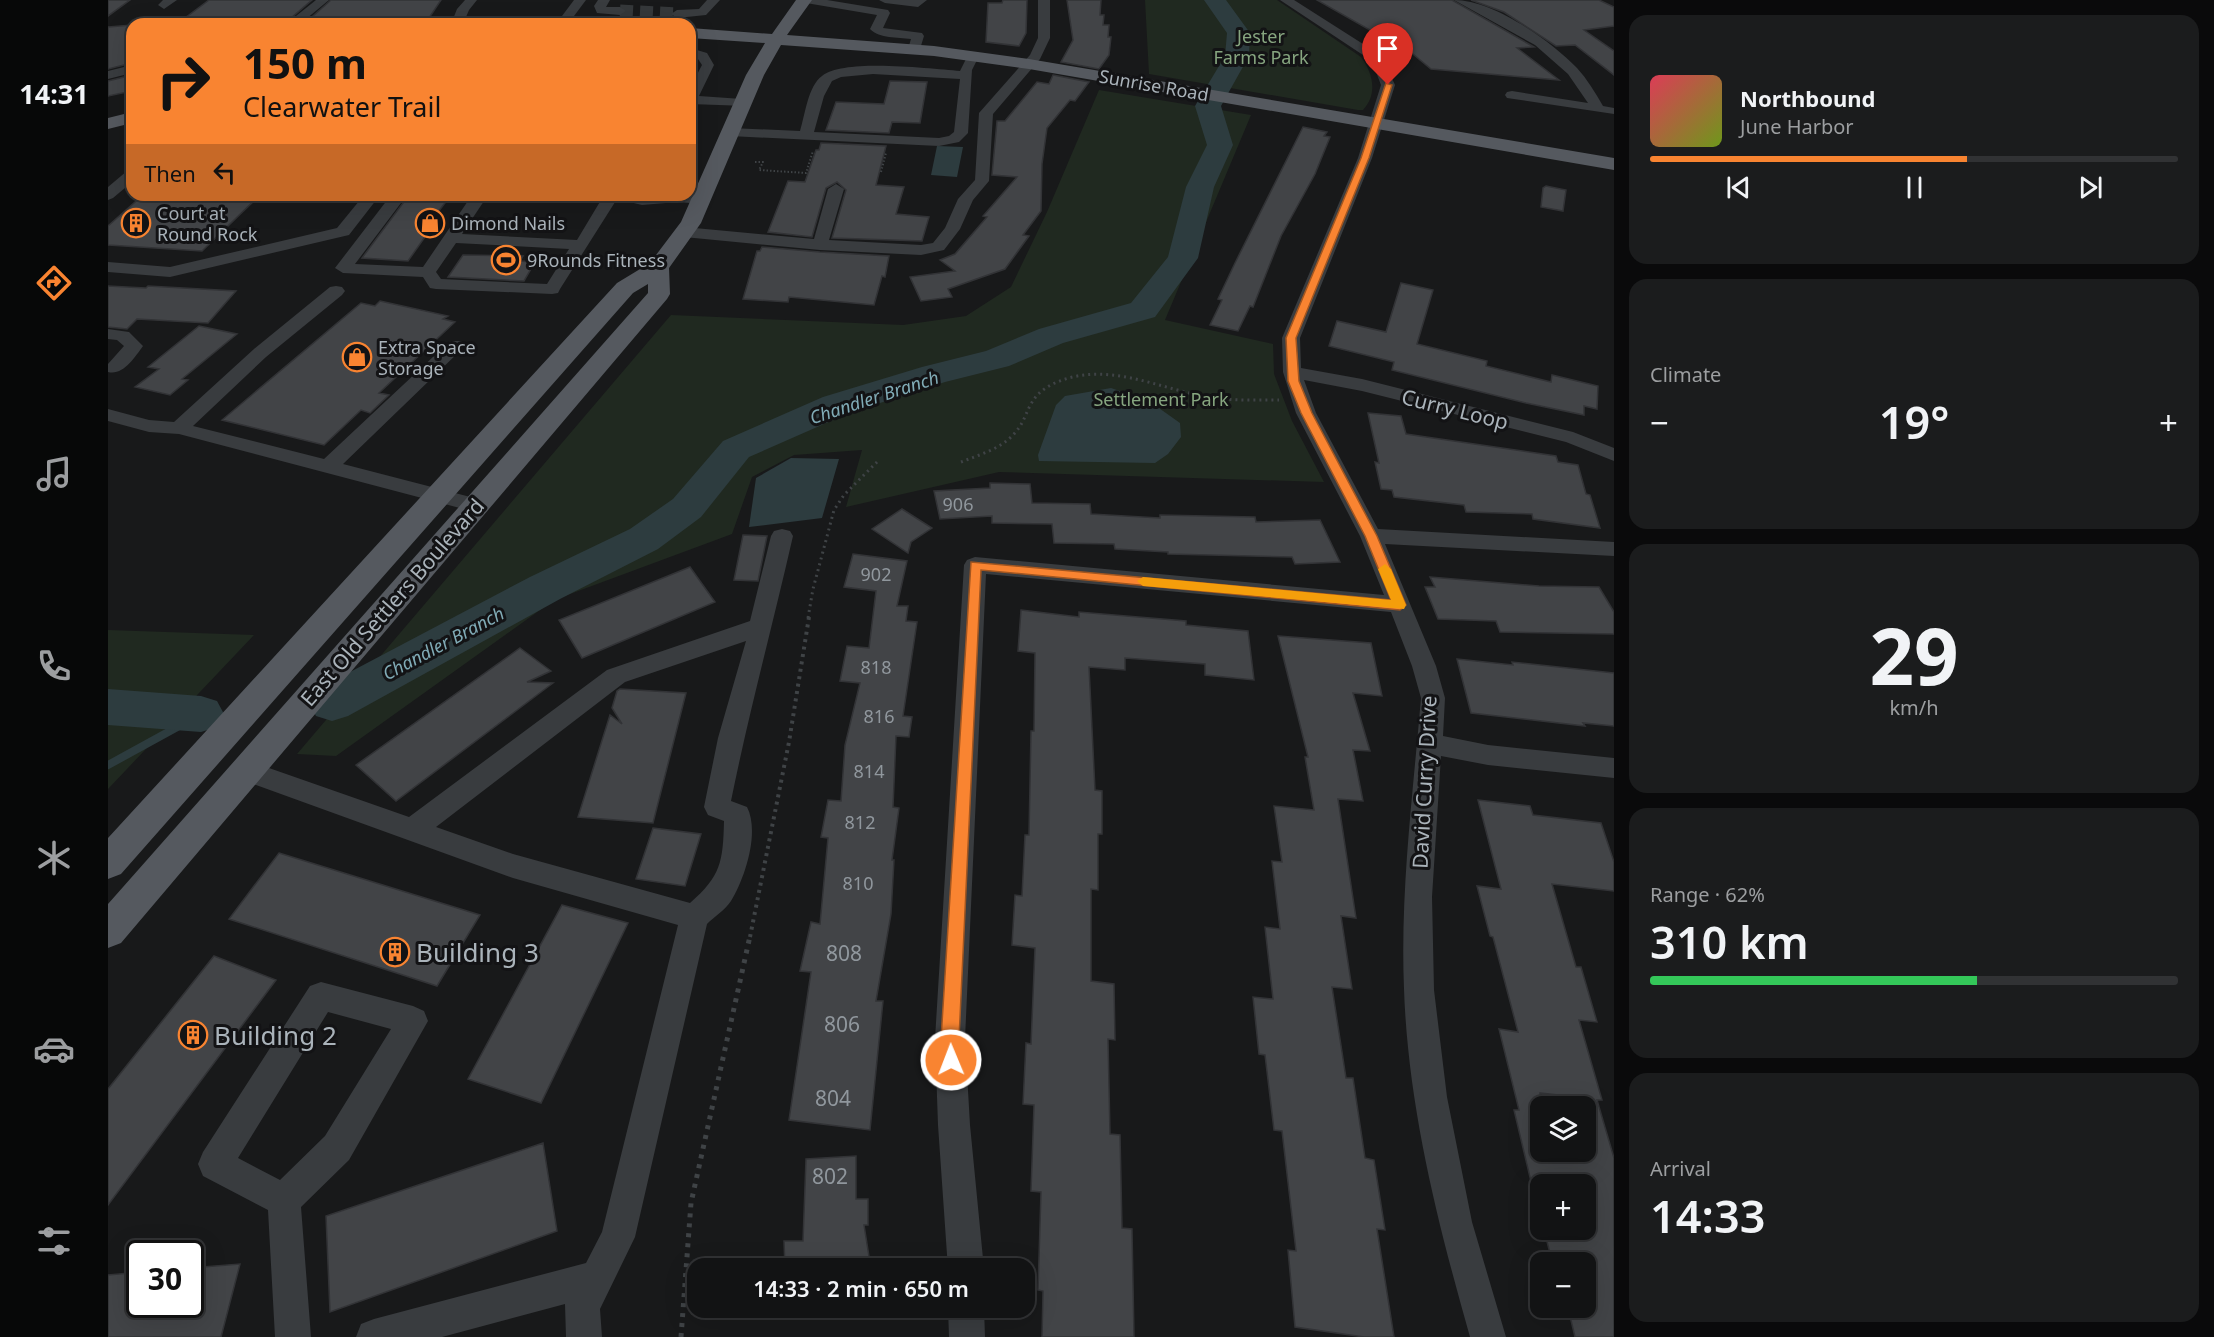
<!DOCTYPE html>
<html lang="en">
<head>
<meta charset="utf-8">
<style>
  body { margin:0; font-family:"Noto Sans",sans-serif; background:#1b1c1d; color:#f1f3f6; height:100vh; display:flex; flex-direction:column; font-size:22px; white-space:nowrap }
  * { box-sizing:border-box; margin:0 }
  p { font-size:20px; color:#9c9ea0 }
  .icon { flex:none; width:33px; height:33px; fill:none; stroke:currentColor; stroke-width:2; stroke-linecap:round; stroke-linejoin:round }
  .map { position:relative; flex:1; overflow:hidden }
  .side { display:flex; flex-direction:column; gap:15px; padding:15px; background:#0a0a0b; width:600px }
  .side>* { flex:none }
  .top-card { position:absolute; left:18px; top:18px; width:570px; height:183px; border-radius:18px; box-shadow:0 6px 24px #0002,0 0 0 2px #313234; background:#f98431; color:#111; overflow:hidden }
  .tools { position:absolute; left:1422px; top:1096px; display:grid; gap:12px }
  .tools a { display:grid; place-items:center; width:66px; height:66px; border-radius:12px; background:#121314; box-shadow:0 6px 24px #0002,0 0 0 2px #313234; font-size:30px }
  .speed { position:absolute; left:18px; top:1240px; display:flex; gap:12px; font-size:30px; font-weight:700; text-align:center }
  .speed>* { display:grid; place-content:center; width:78px; height:78px; border-radius:50%; background:#121314; box-shadow:0 6px 24px #0002,0 0 0 2px #313234; line-height:1 }
  .speed .limit { border:3px solid #111; border-radius:9px; background:#fff; color:#111 }
  .pin { position:absolute; display:grid; place-items:center; width:51px; height:51px; color:#fff; margin:-62px -26px; border-radius:50% 50% 50% 0; rotate:-45deg; box-shadow:0 0 6px #0007 }
  .pin .icon { rotate:45deg }
  .me { position:absolute; width:66px; margin:-33px; rotate:359deg; stroke-linejoin:round; filter:drop-shadow(0 0 4px #0008) }
  .turn { display:flex; align-items:center; gap:21px; height:126px; padding:0 18px; font-size:27px }
  .turn .icon { width:78px; height:78px; stroke-width:2.5 }
  .turn b { display:block; font-size:42px; line-height:51px }
  .then { display:flex; align-items:center; height:57px; padding:0 18px; background:#0003; gap:12px; font-size:22px }
  .big { font-size:45px; font-weight:600; line-height:1.1 }
  .side .widget { flex:1; display:flex; flex-direction:column; justify-content:center; gap:9px; min-width:0; padding:0 21px; border-radius:18px; background:#1b1c1d }
  .side .dial { align-items:center; gap:0 }
  .dial b { font-size:78px; line-height:1 }
  .song { display:flex; align-items:center; gap:18px }
  .cover { width:72px; height:72px; border-radius:9px; background:linear-gradient(135deg,hsl(350 70% 55%),hsl(80 70% 35%)) }
  .played { height:6px; border-radius:3px; background:linear-gradient(90deg,#f98431 60%,#313234 60%) }
  .keys { display:flex; justify-content:space-around; direction:ltr }
  .heat { display:flex; justify-content:space-between; align-items:center; font-size:33px; direction:ltr }
  .charge { height:9px; border-radius:4px; background:linear-gradient(90deg,#34c759 62%,#313234 0) }
  .trip { position:absolute; left:579px; top:1258px; width:348px; height:60px; border-radius:18px; background:#121314; box-shadow:0 6px 24px #0002,0 0 0 2px #313234; font-weight:600; line-height:60px; text-align:center }
  main { display:flex; flex:1; min-height:0 }
  .menu { display:flex; flex-direction:column; width:108px; justify-content:space-around; align-items:center; background:#070808; color:#9c9ea0 }
  .menu .icon { width:42px; height:42px }
  .menu .on { color:#f98431 }
  .menu b { font-size:27px; color:#f1f3f6 }
  .map>svg:first-child { display:block }
</style>
</head>
<body>
<main>
<nav class="menu">
<b>14:31</b>
<svg class="icon on" aria-label="directions" viewBox="0 0 24 24"><path d="M12 3l9 9-9 9-9-9zM9 14v-3h6M13 9l2 2-2 2"/></svg>
<svg class="icon" aria-label="music" viewBox="0 0 24 24"><path d="M9 18V5l10-2v13"/><circle cx="6" cy="18" r="3"/><circle cx="16" cy="16" r="3"/></svg>
<svg class="icon" aria-label="phone" viewBox="0 0 24 24"><path d="M5 4h4l2 5-3 2q2 4 5 5l2-3 5 2v4C11 20 4 13 5 4z"/></svg>
<svg class="icon" aria-label="climate" viewBox="0 0 24 24"><path d="M12 3v18M4 7l16 10M4 17L20 7"/></svg>
<svg class="icon" aria-label="car" viewBox="0 0 24 24"><path d="M5 17H2v-5l4-1 3-4h7l3 4 3 1v5h-3M9 17h6M6 11h13"/><circle cx="7" cy="17" r="2"/><circle cx="17" cy="17" r="2"/></svg>
<svg class="icon" aria-label="filters" viewBox="0 0 24 24"><path d="M4 7h16M4 17h16"/><circle cx="9" cy="7" r="2"/><circle cx="15" cy="17" r="2"/></svg>
</nav>
<div class="map">
<svg width="1506" height="1337" viewBox="0 0 1506 1337">
  <rect width="100%" height="100%" fill="#18191a"/>
  <path fill="#202920" d="M1037 0H1169L1253 57C1265 73 1270 94 1255 110H1250L1041 74Z
    M991 90 1143 115 1057 320 1165 344 1166 374 1184 421 1216 482 891 472 738 507 754 450 686 455 644 477 624 534 446 600 228 756 189 754 563 315 795 325 858 316 903 287 939 212Z
    M0 630 146 635 0 789Z"/>
  <path fill="#2d3c3f" d="M829 146 855 147 849 177 823 175Z
    M1003 388 1041 401 1072 423 1073 437 1060 454 1047 463 931 461 930 455 948 405 957 396Z
    M683 458 731 459 714 518 641 527 648 478Z"/>
  <g fill="none" stroke-linecap="round" stroke-linejoin="round">
    <path stroke="#2d3c3f" stroke-width="8" d="M0 765 93 714"/>
    <path fill="#2d3c3f" fill-rule="evenodd" d="M1096 0H1118L1142 33 1141 56 1113 106 1125 145 1106 187 1090 258 1047 317 955 343 901 366 837 382 741 413 641 457 593 517 550 549 452 599 240 716 224 721 208 716 201 703 208 690 422 577 522 529 565 499 615 441 715 397 814 367 878 351 931 329 1023 303 1060 257 1078 187 1099 145 1087 106 1117 56 1119 33Z
      M0 689 93 696 109 701 116 714 109 727 93 732 0 725Z"/>
  </g>
  <path fill="#424447" stroke="#323336" stroke-width="1.5" fill-rule="evenodd" d="M0 0H22L0 16Z
    M101 0H204L176 24H69Z
    M223 0H333L317 24H289L292 20H253L247 24H196Z
    M895 0H919L918 33 911 46 878 42 880 3H894Z
    M959 0H993L992 15H996L995 25H1001L1000 37H1003L1001 55 991 69 953 62 965 40Z
    M1209 0H1344L1426 47 1409 48 1451 80 1323 69 1300 50 1294 51 1285 43Z
    M1363 0H1491L1506 7V26L1476 30 1506 51V75L1467 45 1448 46 1396 12Z
    M24 25V63L0 69V27Z
    M24 75V91L0 96V81Z
    M945 75 981 82 967 101 962 100 939 128 934 164 933 211 915 235 921 236 897 269 840 289 844 297 813 301 802 277 847 271 832 260 847 254 879 217 875 216 909 177 884 175 889 121H897L929 82 941 84Z
    M782 81 819 82 812 123 784 122 781 133 718 130 728 102 776 104Z
    M1195 127 1219 132 1216 136 1222 137 1207 174 1173 236 1145 307 1142 306 1130 331 1102 325 1114 300 1110 299 1127 263Z
    M713 143 778 146 768 185 796 187 788 214 821 217 814 241 724 238 738 190 729 182 718 188 704 237 660 232 680 181 697 182 708 150H711Z
    M1438 186 1458 190 1455 211 1433 207 1435 188Z
    M35 195H152L94 251 0 245V226Z
    M301 195H343L327 216 331 217 300 261 254 258Z
    M654 247 712 252 781 256 777 277 774 276 766 305 681 297 680 302 635 299 649 251H652Z
    M355 255 415 256 412 261 427 262 416 281 340 277Z
    M1293 283 1325 290 1309 344 1379 361 1378 366 1443 382 1444 375 1490 386 1489 409 1476 406V415L1418 403 1284 370 1286 362 1221 346 1229 321 1278 332Z
    M0 286 38 288 40 286 128 291 100 323 29 319 19 329 0 327Z
    M272 301 340 316 335 319 347 322 271 393 281 395 262 413 253 410 216 445 114 420 253 303 267 306Z
    M91 326 129 334 74 379 80 380 62 395 27 387 51 369 40 367Z
    M1260 413 1293 416 1298 434 1448 456 1450 462 1470 465 1478 494 1482 495 1492 528 1425 519 1424 514 1358 512 1356 505 1286 497 1284 490 1273 489 1267 462 1271 463Z
    M882 483 922 484 924 503 982 504 983 514 1052 518V515L1147 517 1148 522 1212 520 1232 562 1187 564 1184 557 1060 554V552L1007 549 1006 544 946 543 944 524 884 523V516L832 519 826 491 882 488Z
    M794 509 824 528 803 542 800 553 764 529Z
    M635 535 659 536 650 581 626 580Z
    M745 554 799 561 789 606H800L798 621 809 622 795 716 804 717 801 737 788 736 785 807 791 808 784 860H786L783 914 768 1001H775L762 1130 681 1120 703 972 692 971 703 922 712 924 720 838 713 837 720 800 733 801 737 745 752 683 732 681 739 646 761 648 768 591 736 587Z
    M582 567 607 602 474 658 451 620Z
    M1322 577 1431 586 1491 587 1506 612V634L1392 632 1388 621 1330 619 1317 587H1327Z
    M913 610 971 617V612L1078 621V625L1140 631 1146 680 1097 675V664L1017 658V670L981 667 987 790 994 791V834H990V890L983 889V981L1006 984 1007 1040 1000 1039 1002 1134 1012 1135 1014 1228 1024 1229 1026 1337H934L935 1291 930 1290 933 1192 923 1191 926 1105 915 1104 918 1043 923 1044 927 948 904 945 907 895 914 896 917 835H921L923 731H926L927 653 910 651Z
    M1170 636 1263 643 1274 696 1245 693 1262 751 1245 750 1255 801 1230 799 1248 918 1233 916 1244 989 1224 987 1238 1078H1245L1257 1158 1266 1160 1277 1230 1269 1229 1286 1337H1256L1187 1327 1180 1250 1188 1251 1174 1131 1166 1130 1157 1055 1151 1054 1145 997 1165 999 1157 927 1172 929 1164 861 1174 862 1166 806 1206 810 1197 757H1200Z
    M412 648 443 671 419 682 445 683 288 801 248 765Z
    M1349 659 1405 665 1404 662 1506 673V726L1475 723 1477 726 1363 713Z
    M512 689 578 693 545 823 470 817 502 715 514 724 504 708 509 691Z
    M1370 800 1422 806 1425 815 1493 823 1506 862V891L1444 884 1468 967H1473L1489 1022 1471 1020 1494 1100H1489L1506 1158V1337H1467L1460 1308H1478V1263L1444 1261 1436 1230H1478V1183L1432 1177V1189L1425 1190 1406 1110H1411L1391 1029 1410 1032 1385 937 1382 936 1369 886 1393 889ZM1432 1093 1478 1098V1152H1432Z
    M545 828 593 834 577 886 528 879Z
    M171 853 372 915 329 986 121 919Z
    M454 905 520 923 433 1103 360 1079Z
    M106 956 168 980 0 1205V1089Z
    M435 1143 449 1231 222 1312 218 1216Z
    M748 1156V1199H760V1225H756L763 1269H677L676 1241H695L698 1159Z
    M132 1264 113 1337H0V1275L32 1272V1305H82V1268Z"/>
  <g fill="none" stroke-linecap="round" stroke-linejoin="round">
    <path stroke="#35383a" stroke-width="13" stroke-dasharray="13 7" stroke-linecap="butt" d="M512 11 569 14"/>
    <path stroke="#3f4346" stroke-width="2" stroke-dasharray="1.5 2" stroke-linecap="butt" d="M647 162H655L651 170 698 173 705 151
      M773 172 778 153"/>
    <path stroke="#3f4346" stroke-width="3" stroke-dasharray="2 4" stroke-linecap="butt" d="M853 462C871 455 892 449 905 435 923 417 916 397 947 383 996 361 1045 386 1094 396 1119 401 1145 400 1171 400
      M700 618 705 589 726 510 736 495 769 462"/>
    <path stroke="#3f4346" stroke-width="4" stroke-dasharray="3 4.5" stroke-linecap="butt" d="M642 937 681 742 701 617"/>
    <path stroke="#3f4346" stroke-width="5" stroke-dasharray="4 6" stroke-linecap="butt" d="M573 1337 583 1203 642 936"/>
    <path fill="#393c3f" fill-rule="evenodd" d="M55 0H69L56 9 50 5Z
      M208 0H221L192 24H178Z
      M357 0H369L361 10 355 24H343L349 9Z
      M466 0H478L460 24H448Z
      M490 0H502L498 7H512L518 11 512 15 489 13 486 6Z
      M599 0H612L598 15 569 18 563 14 569 10 591 9Z
      M692 0H719L780 10 782 13 775 28 814 33 816 36 812 49 806 53 802 52 800 49 803 39C789 37 772 39 762 29L769 15 698 3Z
      M771 0H819L810 7 777 3Z
      M930 0H942V38L932 59 885 114 881 181 865 200 852 229 836 250 813 255 712 250 576 237 568 232 576 227 706 239 720 189 728 184 736 189 721 240 813 245 825 243 837 228 850 199 867 180 871 113 922 55 930 38Z
      M1172 0H1186L1266 51 1277 63 1287 85 1264 158 1192 338 1193 368 1254 379 1465 432 1506 448V461L1458 442 1254 391 1196 380 1208 413 1270 529 1506 542V556L1277 544 1328 666 1337 698 1335 736 1380 745 1506 758V778L1380 765 1333 756 1324 897 1326 990 1339 1097 1364 1222 1398 1337H1362C1330 1224 1300 1107 1296 989 1292 891 1305 794 1313 698L1304 666 1283 612 878 574 857 1039 862 1125 876 1269H840L830 1125 827 1039 856 565 859 560 867 557 1276 595 1252 536 1188 413 1175 372 1174 338 1250 158 1273 85 1265 64 1258 57Z
      M1346 0C1385 0 1442 40 1469 68 1479 79 1487 92 1495 106L1506 108V114L1399 98 1397 95 1399 92 1404 91 1480 103 1460 74 1427 45Z
      M582 48 599 53 606 65 591 96 634 99 639 100 641 103 639 106 582 104V88L594 65 590 59 582 56Z
      M865 52 871 56 864 70 860 133 851 142 831 146 622 136 615 132 622 128 692 131C697 115 700 86 714 76 737 58 822 69 852 71L861 53ZM765 74 852 79 846 132 841 136 831 138 706 132 716 96 724 81 733 77Z
      M24 65V73L0 79V71Z
      M24 170V182L5 198 0 200V187L19 171Z
      M582 193 600 196 603 199 595 204 570 202 534 205 509 199 452 289 450 293 444 294 328 289 322 288 315 277 235 273 227 268 283 195H299L247 264 315 267 364 195H380L354 234 469 240 496 195H582ZM348 243 461 249 439 284 333 279 328 272Z
      M256 195H272L241 235 62 277 0 272V262L62 267 229 228Z
      M228 286 234 287 237 291 234 295 158 357 85 426 216 459 342 341H354L357 345 354 349 235 464 374 500 377 505 374 510 367 512 71 434 41 432 0 421V409L41 420 66 422 146 349 222 287Z
      M0 329 21 332 35 346C27 357 15 376 0 372V364L16 346 9 340 0 339Z
      M674 529 682 531 685 536C665 624 641 712 623 801L639 807C652 832 637 878 623 901 617 910 606 917 599 924L527 1237 492 1309 494 1337H458L457 1304 334 1337H248L253 1324 266 1319 478 1263 494 1232 570 925 405 878 129 778 125 771 129 764 138 760 301 817 499 670 642 621 663 536 666 531ZM638 641 610 738 596 807 600 815 616 821C615 862 613 876 582 903L405 854 328 827 517 682Z
      M213 982 305 1006 316 1011 320 1021 241 1160 193 1207 203 1337H167L160 1210 95 1176 90 1164 95 1152 202 986ZM220 1012 283 1029 217 1136 172 1180 130 1158Z
      M840 1308H876L877 1337H841Z"/>
    <path fill="#55595f" fill-rule="evenodd" d="M688 0H704L679 35 826 46 921 59 1506 158V170L921 69 826 56 673 45 656 75 593 223 561 268 562 294 559 299 13 943 0 948V904L540 293V284L525 293 13 874 0 879V838L509 283 542 263 573 222 638 75 657 43 582 38V28L664 34Z
      M24 112V123L0 129V118Z"/>
  </g>
  <path fill="#f98431" stroke="#a25620" stroke-width="1.5" d="M1278 83 1284 85 1261 158 1188 338 1191 381 1204 413 1269 536 1298 605 1292 610 873 570 851 1039 852 1060 849 1067 843 1069 837 1067 834 1060 833 1039 863 562 1283 600 1257 536 1193 413 1180 381 1178 338 1253 158Z"/>
  <path fill="#f59e0b" d="M1277 564 1283 569 1298 605 1296 609 1035 586 1029 581 1035 577 1283 600 1270 569Z"/>
  <defs>
    <g id="building-ring" transform="scale(1.5)"><circle r="9.5" fill="#131315" stroke="#f98431" stroke-width="1.5"/><path d="M-4-6H4V6H1V3H-1V6H-4ZM-2.5-4.3h1.7v1.8h-1.7ZM.8-4.3h1.7v1.8H.8ZM-2.5-1h1.7V.8h-1.7ZM.8-1h1.7V.8H.8Z" fill="#f98431"/></g>
    <g id="shop-ring" transform="scale(1.5)"><circle r="9.5" fill="#131315" stroke="#f98431" stroke-width="1.5"/><path d="M-5-2.5h2.3a2.7 3.5 0 0 1 5.4 0H5L5.5 6h-11ZM-1.5-2.5h3a1.5 2.3 0 0 0-3 0Z" fill="#f98431"/></g>
    <g id="stadium-ring" transform="scale(1.5)"><circle r="9.5" fill="#131315" stroke="#f98431" stroke-width="1.5"/><path d="M0-5a6.5 5 0 1 0 0 10a6.5 5 0 1 0 0-10ZM-3.5-1.8h7v3.6h-7Z" fill="#f98431"/></g>
  </defs>
  <g fill-rule="evenodd">
    <use href="#building-ring" x="28" y="223"/>
    <use href="#shop-ring" x="322" y="223"/>
    <use href="#stadium-ring" x="398" y="260"/>
    <use href="#shop-ring" x="249" y="357"/>
    <use href="#building-ring" x="287" y="952"/>
    <use href="#building-ring" x="85" y="1035"/>
  </g>
  <g text-anchor="middle" dominant-baseline="central" stroke-width="6" stroke-linejoin="round" paint-order="stroke">
    <g font-size="18" fill="#87a680" stroke="#131315">
      <text x="1153" y="36">Jester<tspan x="1153" dy="21">Farms Park</tspan></text>
      <text x="1053" y="399">Settlement Park</text>
    </g>
    <g font-size="18" fill="#aab3ba" stroke="#131315">
      <text transform="translate(1046 85) rotate(10)">Sunrise Road</text>
    </g>
    <g font-size="18" fill="#aab3ba" stroke="#131315" text-anchor="start">
      <text x="49" y="213">Court at<tspan x="49" dy="21">Round Rock</tspan></text>
      <text x="343" y="223">Dimond Nails</text>
      <text x="419" y="260">9Rounds Fitness</text>
      <text x="270" y="347">Extra Space<tspan x="270" dy="21">Storage</tspan></text>
    </g>
    <g font-size="18" font-style="italic" fill="#80abb6" stroke="#131315">
      <text transform="translate(766 397) rotate(-18)">Chandler Branch</text>
      <text transform="translate(335 643) rotate(-28)">Chandler Branch</text>
    </g>
    <g font-size="18" fill="#90979d">
      <text x="850" y="504">906</text>
      <text x="768" y="574">902</text>
      <text x="768" y="667">818</text>
      <text x="771" y="716">816</text>
      <text x="761" y="771">814</text>
      <text x="752" y="822">812</text>
      <text x="750" y="883">810</text>
    </g>
    <g font-size="21" fill="#aab3ba" stroke="#131315">
      <text transform="translate(1347 409) rotate(14)">Curry Loop</text>
      <text transform="translate(284 602) rotate(-49)">East Old Settlers Boulevard</text>
      <text transform="translate(1316 782) rotate(-87)">David Curry Drive</text>
    </g>
    <g font-size="21" fill="#90979d">
      <text x="736" y="953">808</text>
      <text x="734" y="1024">806</text>
      <text x="725" y="1098">804</text>
      <text x="722" y="1176">802</text>
    </g>
    <g font-size="26" fill="#aab3ba" stroke="#131315" text-anchor="start">
      <text x="308" y="952">Building 3</text>
      <text x="106" y="1035">Building 2</text>
    </g>
  </g>
</svg>
<div class="tools">
<a><svg class="icon" aria-label="layers" viewBox="0 0 24 24"><path d="M12 4l9 5-9 5-9-5zM3 14l9 5 9-5"/></svg></a>
<a>+</a>
<a>−</a>
</div>
<div class="speed"><div class="limit">30</div></div>
<div class="pin" style="left:1280px;top:85px;background:#d93025"><svg class="icon" aria-label="arrive" viewBox="0 0 24 24"><path d="M6 21V4h12l-3 4 3 4H6"/></svg></div>
<svg class="me" style="left:843px;top:1060px" viewBox="-20 -20 40 40"><circle r="17" fill="#f98431" stroke="#fff" stroke-width="3"/><path d="M0-11L8 9 0 5-8 9z" fill="#fff"/></svg>
<div class="trip">14:33 · 2 min · 650 m</div>
<div class="top-card">
<div class="turn"><svg class="icon" aria-label="right" viewBox="0 0 24 24"><path d="M7 20v-9h11M14 6l5 5-5 5"/></svg><div><b>150 m</b>Clearwater Trail</div></div>
<div class="then">Then<svg class="icon" aria-label="left" viewBox="0 0 24 24"><path d="M17 20v-9H6M10 6l-5 5 5 5"/></svg></div>
</div>
</div>
<section class="side">
<div class="widget">
<div class="song"><i class="cover"></i><div><b>Northbound</b><p>June Harbor</p></div></div>
<div class="played"></div>
<div class="keys"><svg class="icon" aria-label="previous" viewBox="0 0 24 24"><path d="M18 5L8 12l10 7zM5 5v14"/></svg><svg class="icon" aria-label="pause" viewBox="0 0 24 24"><path d="M8 5v14M16 5v14"/></svg><svg class="icon" aria-label="next" viewBox="0 0 24 24"><path d="M6 5l10 7-10 7zM19 5v14"/></svg></div>
</div>
<div class="widget"><p>Climate</p>
<div class="heat"><a>−</a><b class="big">19°</b><a>+</a></div>
</div>
<div class="widget dial"><b>29</b><p>km/h</p></div>
<div class="widget"><p>Range · 62%</p><b class="big">310 km</b><div class="charge"></div></div>
<div class="widget"><p>Arrival</p><b class="big">14:33</b></div>
</section>
</main>
</body>
</html>
